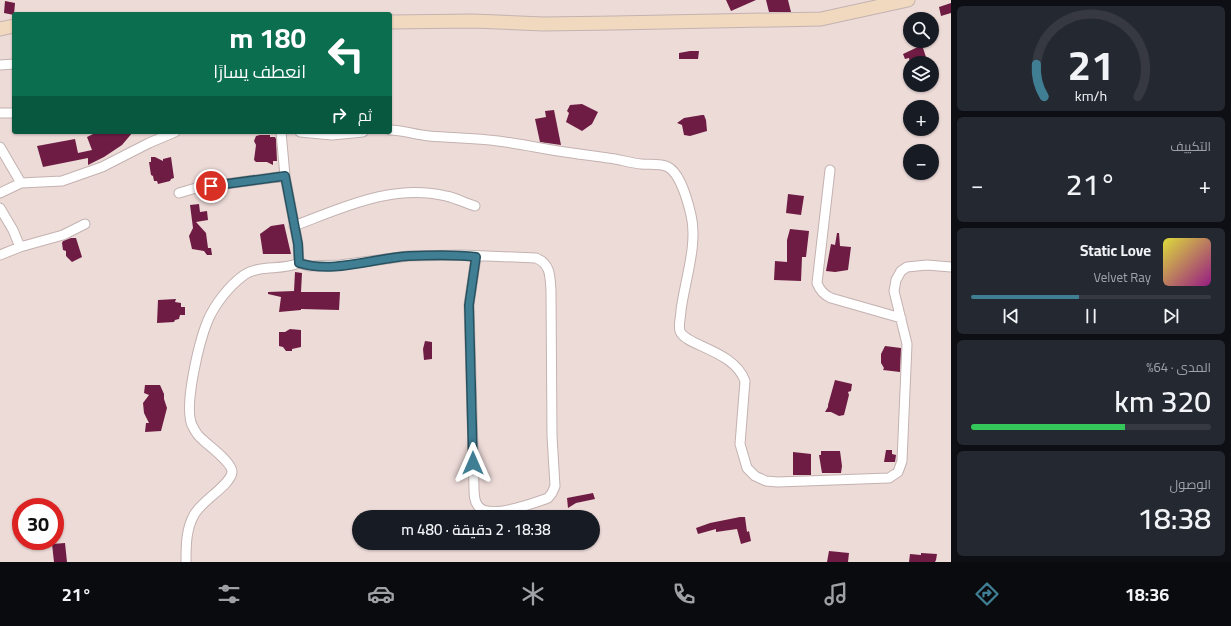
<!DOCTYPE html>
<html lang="ar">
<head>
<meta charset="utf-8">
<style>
  body { margin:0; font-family:Georgia,Cairo,serif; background:#242831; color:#f1f3f6; direction:rtl; height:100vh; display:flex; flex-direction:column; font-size:15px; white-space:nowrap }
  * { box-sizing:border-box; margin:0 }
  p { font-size:13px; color:#9ea1a6 }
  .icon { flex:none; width:22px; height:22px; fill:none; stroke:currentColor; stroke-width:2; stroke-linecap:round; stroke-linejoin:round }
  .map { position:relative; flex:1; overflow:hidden; direction:ltr }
  .side { display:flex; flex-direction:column; gap:6px; padding:6px; background:#0d0f14; width:280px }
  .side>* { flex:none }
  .hud { position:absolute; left:12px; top:12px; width:380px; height:122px; border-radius:4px; box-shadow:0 1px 3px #0004; direction:rtl; background:#0b6e4f; color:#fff; overflow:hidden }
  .buttons { position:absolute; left:903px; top:12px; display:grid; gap:8px }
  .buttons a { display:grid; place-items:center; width:36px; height:36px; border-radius:50%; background:#171b24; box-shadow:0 1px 3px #0004; font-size:20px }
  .speed { position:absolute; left:12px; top:498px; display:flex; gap:8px; font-size:20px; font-weight:700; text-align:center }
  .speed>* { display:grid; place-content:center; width:52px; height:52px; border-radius:50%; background:#171b24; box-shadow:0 1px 3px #0004; line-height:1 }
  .speed .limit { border:6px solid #d22; background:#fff; color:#111 }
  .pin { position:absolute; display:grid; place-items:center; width:34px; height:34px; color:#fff; margin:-17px; border:2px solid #fff; border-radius:50%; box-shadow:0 1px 4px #0007 }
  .me { position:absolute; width:44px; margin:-22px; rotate:0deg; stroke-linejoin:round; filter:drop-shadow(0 0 3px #0008) }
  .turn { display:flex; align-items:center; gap:14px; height:84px; padding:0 20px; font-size:18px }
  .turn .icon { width:52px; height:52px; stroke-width:2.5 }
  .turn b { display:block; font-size:28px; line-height:34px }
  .then { display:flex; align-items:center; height:38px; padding:0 20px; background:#0003; gap:8px; font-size:15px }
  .big { font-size:30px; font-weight:600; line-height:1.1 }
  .side .card { flex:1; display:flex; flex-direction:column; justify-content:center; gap:6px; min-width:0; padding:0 14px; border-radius:6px; background:#242831 }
  .side .dial { align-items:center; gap:0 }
  .dial svg { height:104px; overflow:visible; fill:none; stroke:#363941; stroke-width:7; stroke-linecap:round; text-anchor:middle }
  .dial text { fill:#f1f3f6; stroke:none }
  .song { display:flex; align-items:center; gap:12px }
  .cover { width:48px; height:48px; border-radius:6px; background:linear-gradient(135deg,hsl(60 70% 55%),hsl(310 70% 35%)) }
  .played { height:4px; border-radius:2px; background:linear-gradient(90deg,#3f7e93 45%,#363941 45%) }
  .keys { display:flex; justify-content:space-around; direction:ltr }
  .heat { display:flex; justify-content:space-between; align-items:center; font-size:22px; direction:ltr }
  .charge { height:6px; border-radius:3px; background:linear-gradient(90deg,#34c759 64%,#363941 0) }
  .trip { position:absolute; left:352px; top:510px; width:248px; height:40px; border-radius:20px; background:#171b24; box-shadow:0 1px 3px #0004; font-weight:600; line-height:40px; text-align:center; direction:rtl }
  .menu { display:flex; height:64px; justify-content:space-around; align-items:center; background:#090b0e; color:#9ea1a6 }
  .menu .icon { width:28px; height:28px }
  .menu .on { color:#3f7e93 }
  .menu b { font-size:18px; color:#f1f3f6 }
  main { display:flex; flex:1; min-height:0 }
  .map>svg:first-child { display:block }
</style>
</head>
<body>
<main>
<section class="side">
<div class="card dial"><svg viewBox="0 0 100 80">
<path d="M14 69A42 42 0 1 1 86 69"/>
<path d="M14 69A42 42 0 0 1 8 44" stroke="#3f7e93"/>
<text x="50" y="56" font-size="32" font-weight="700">21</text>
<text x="50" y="72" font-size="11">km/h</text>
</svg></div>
<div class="card"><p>التكييف</p>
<div class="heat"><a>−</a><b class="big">21°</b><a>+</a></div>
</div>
<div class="card">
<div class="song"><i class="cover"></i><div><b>Static Love</b><p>Velvet Ray</p></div></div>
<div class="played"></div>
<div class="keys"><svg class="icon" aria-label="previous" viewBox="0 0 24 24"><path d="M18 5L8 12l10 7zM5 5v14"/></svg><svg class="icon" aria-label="pause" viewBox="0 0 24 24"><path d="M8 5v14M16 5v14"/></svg><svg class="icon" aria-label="next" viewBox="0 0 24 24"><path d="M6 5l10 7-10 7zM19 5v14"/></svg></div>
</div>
<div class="card"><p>المدى · 64%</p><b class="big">320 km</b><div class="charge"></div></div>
<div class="card"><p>الوصول</p><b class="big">18:38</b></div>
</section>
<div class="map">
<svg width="951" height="562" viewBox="0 0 951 562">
  <rect width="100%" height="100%" fill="#eddbd8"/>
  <path fill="#6e1c43" d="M726 0H756L731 11Z
    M766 0H788L791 12H769Z
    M5 1 15 3 14 15 4 13Z
    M951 3V13L941 16 939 7Z
    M922 45 928 63H910L909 58 905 59 903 54Z
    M690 51H699L698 59H679V53Z
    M582 104 598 112 592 124 582 131 566 122 569 113 567 111 570 105Z
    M554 110 561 145 540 142 535 119 546 117 545 111Z
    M702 115H704L706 120 707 131 690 136 684 135 682 125 677 123 684 118Z
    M133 132 122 145 104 157 88 165V158L43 167 37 146 75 139 78 153 92 150 87 137 97 132Z
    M260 135H270V137H275L276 139 277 161H273V165L267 162H256L254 160 256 145 254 141 256 136Z
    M151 157H155L163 161V159L171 157 174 178 171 179 170 181 158 184 157 181H154L153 176 151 175 149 162H151Z
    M788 194 804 196 801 215 786 213Z
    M199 204 200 212 207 211 208 220 196 222 206 233 208 248H211L212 255H207L204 251 192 249 189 236 193 228 190 205Z
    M284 224 291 254H263L260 234 271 226Z
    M790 229 809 231 806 257H802L801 281 774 280 775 261 787 262V240Z
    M837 233H839L840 246 851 247 848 270 835 272 826 271 831 244 835 245Z
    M71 238H76L82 257 72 262 66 256V251L63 250 62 243 63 241Z
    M295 272 302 273 301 292H340L339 310 301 309V310L279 312 281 297 268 294V292L294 291Z
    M176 299 175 302 181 303V307H185V315H180L179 319 175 320 174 322 157 323 158 300Z
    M290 329 301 330V347L292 349V351H286L283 347 279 346V332H285Z
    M425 341 432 342V359L424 360 423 349Z
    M885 346 901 348 900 372 883 370 884 368 881 363V354Z
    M835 380 852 384 851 391 848 392 849 395 844 415 839 416 831 412H825L828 407V405Z
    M145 385H160L164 394V399L167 408 161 431 145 432 146 423H149L144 413 143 403 149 395 144 393Z
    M886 450H892V454L896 455 895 462H884Z
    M821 451H840L842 466 841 473H822L819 455H821Z
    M793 452 811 454V475H793Z
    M593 493 595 499 576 503 568 508 567 498Z
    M740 517H745L747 532 749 531 751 541 741 544 737 529 716 532V529L698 534 696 528 710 523Z
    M65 543 67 562H54L52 544Z
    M829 551 849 553 848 562H827Z
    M921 553 937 554 936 560 935 562H909L910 554 921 555Z"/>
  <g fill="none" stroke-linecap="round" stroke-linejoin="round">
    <g stroke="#c3b2b0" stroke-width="11">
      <path id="street" d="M0 65 14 64
        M0 113H14
        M390 130C403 130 415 135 429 136 452 138 475 138 498 141 523 144 547 150 572 153 584 155 596 156 608 158 619 159 630 163 641 164 649 165 660 163 668 167 680 173 688 202 691 215 698 244 685 280 681 310 681 317 678 325 680 331 685 346 734 350 745 381L740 444 747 468 755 476 766 481 778 482 889 478 898 472 902 461 907 344 894 291 896 280 901 271 907 267 927 265 951 267
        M300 132 332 135 363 132
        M0 147 21 183
        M830 170 817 283C820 291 824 295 831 298L901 318
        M0 193 21 183 62 181 102 167 149 143 175 132
        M179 193 196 188 285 176
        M0 208 13 230 20 247 63 235 85 224
        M294 226C342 208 393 183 446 196 456 198 465 203 475 206
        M0 255 20 247
        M299 263 309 266 340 265 408 256 464 255 536 258C551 264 550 277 551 291L552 436 555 486 552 493 548 498C534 503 489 520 478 506 474 501 474 494 474 488L469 305 476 257
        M186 562C186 546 186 529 194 515 201 501 231 485 232 472 232 462 209 446 202 439 198 436 195 431 193 427 182 409 200 339 208 320 215 304 229 286 244 275 261 264 281 271 299 263L298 244 285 176 281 132"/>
    </g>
    <g stroke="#c3b2b0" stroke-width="15">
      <path id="secondary" d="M390 22 473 21 543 24 615 23 821 19 908 0
        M0 29 14 26"/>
    </g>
    <use href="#street" stroke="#fff" stroke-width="9"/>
    <use href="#secondary" stroke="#f1d9c0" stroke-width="13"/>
  </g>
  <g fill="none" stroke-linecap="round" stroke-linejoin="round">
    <g stroke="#295260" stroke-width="10">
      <path id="route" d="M211 186 285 176 298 244 299 263C334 274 373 258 409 256 431 255 454 254 476 257L469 305 473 463"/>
    </g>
    <use href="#route" stroke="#3f7e93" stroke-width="7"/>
  </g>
</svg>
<div class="buttons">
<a><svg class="icon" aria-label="search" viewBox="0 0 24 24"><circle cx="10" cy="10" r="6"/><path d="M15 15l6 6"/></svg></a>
<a><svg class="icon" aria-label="layers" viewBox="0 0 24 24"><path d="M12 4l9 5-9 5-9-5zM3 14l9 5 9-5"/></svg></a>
<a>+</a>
<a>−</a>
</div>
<div class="speed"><div class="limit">30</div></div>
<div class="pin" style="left:211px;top:186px;background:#d93025"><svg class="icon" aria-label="arrive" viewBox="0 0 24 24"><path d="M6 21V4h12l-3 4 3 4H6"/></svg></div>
<svg class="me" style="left:473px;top:463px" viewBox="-20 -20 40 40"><path d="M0-17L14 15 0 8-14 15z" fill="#3f7e93" stroke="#fff" stroke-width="4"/></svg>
<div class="trip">18:38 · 2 دقيقة · 480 m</div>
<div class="hud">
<div class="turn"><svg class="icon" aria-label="left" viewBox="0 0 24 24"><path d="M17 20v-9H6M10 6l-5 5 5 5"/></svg><div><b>180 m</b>انعطف يسارًا</div></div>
<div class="then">ثم<svg class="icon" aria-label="right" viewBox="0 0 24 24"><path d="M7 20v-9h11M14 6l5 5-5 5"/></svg></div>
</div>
</div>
</main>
<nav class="menu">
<b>18:36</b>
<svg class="icon on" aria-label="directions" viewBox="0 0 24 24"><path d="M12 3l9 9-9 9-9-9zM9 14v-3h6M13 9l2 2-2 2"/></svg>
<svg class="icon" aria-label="music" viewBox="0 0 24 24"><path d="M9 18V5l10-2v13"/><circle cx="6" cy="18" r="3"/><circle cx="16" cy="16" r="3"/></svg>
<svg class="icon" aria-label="phone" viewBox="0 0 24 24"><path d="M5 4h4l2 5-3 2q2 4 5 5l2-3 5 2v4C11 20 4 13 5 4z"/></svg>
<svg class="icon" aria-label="climate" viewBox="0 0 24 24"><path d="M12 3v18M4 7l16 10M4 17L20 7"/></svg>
<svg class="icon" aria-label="car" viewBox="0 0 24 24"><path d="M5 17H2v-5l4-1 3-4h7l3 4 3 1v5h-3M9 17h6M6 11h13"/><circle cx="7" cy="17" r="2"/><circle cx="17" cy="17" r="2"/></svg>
<svg class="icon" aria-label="filters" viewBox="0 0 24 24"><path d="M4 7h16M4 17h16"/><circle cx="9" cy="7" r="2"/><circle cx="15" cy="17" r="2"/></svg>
<b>21°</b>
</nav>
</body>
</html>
